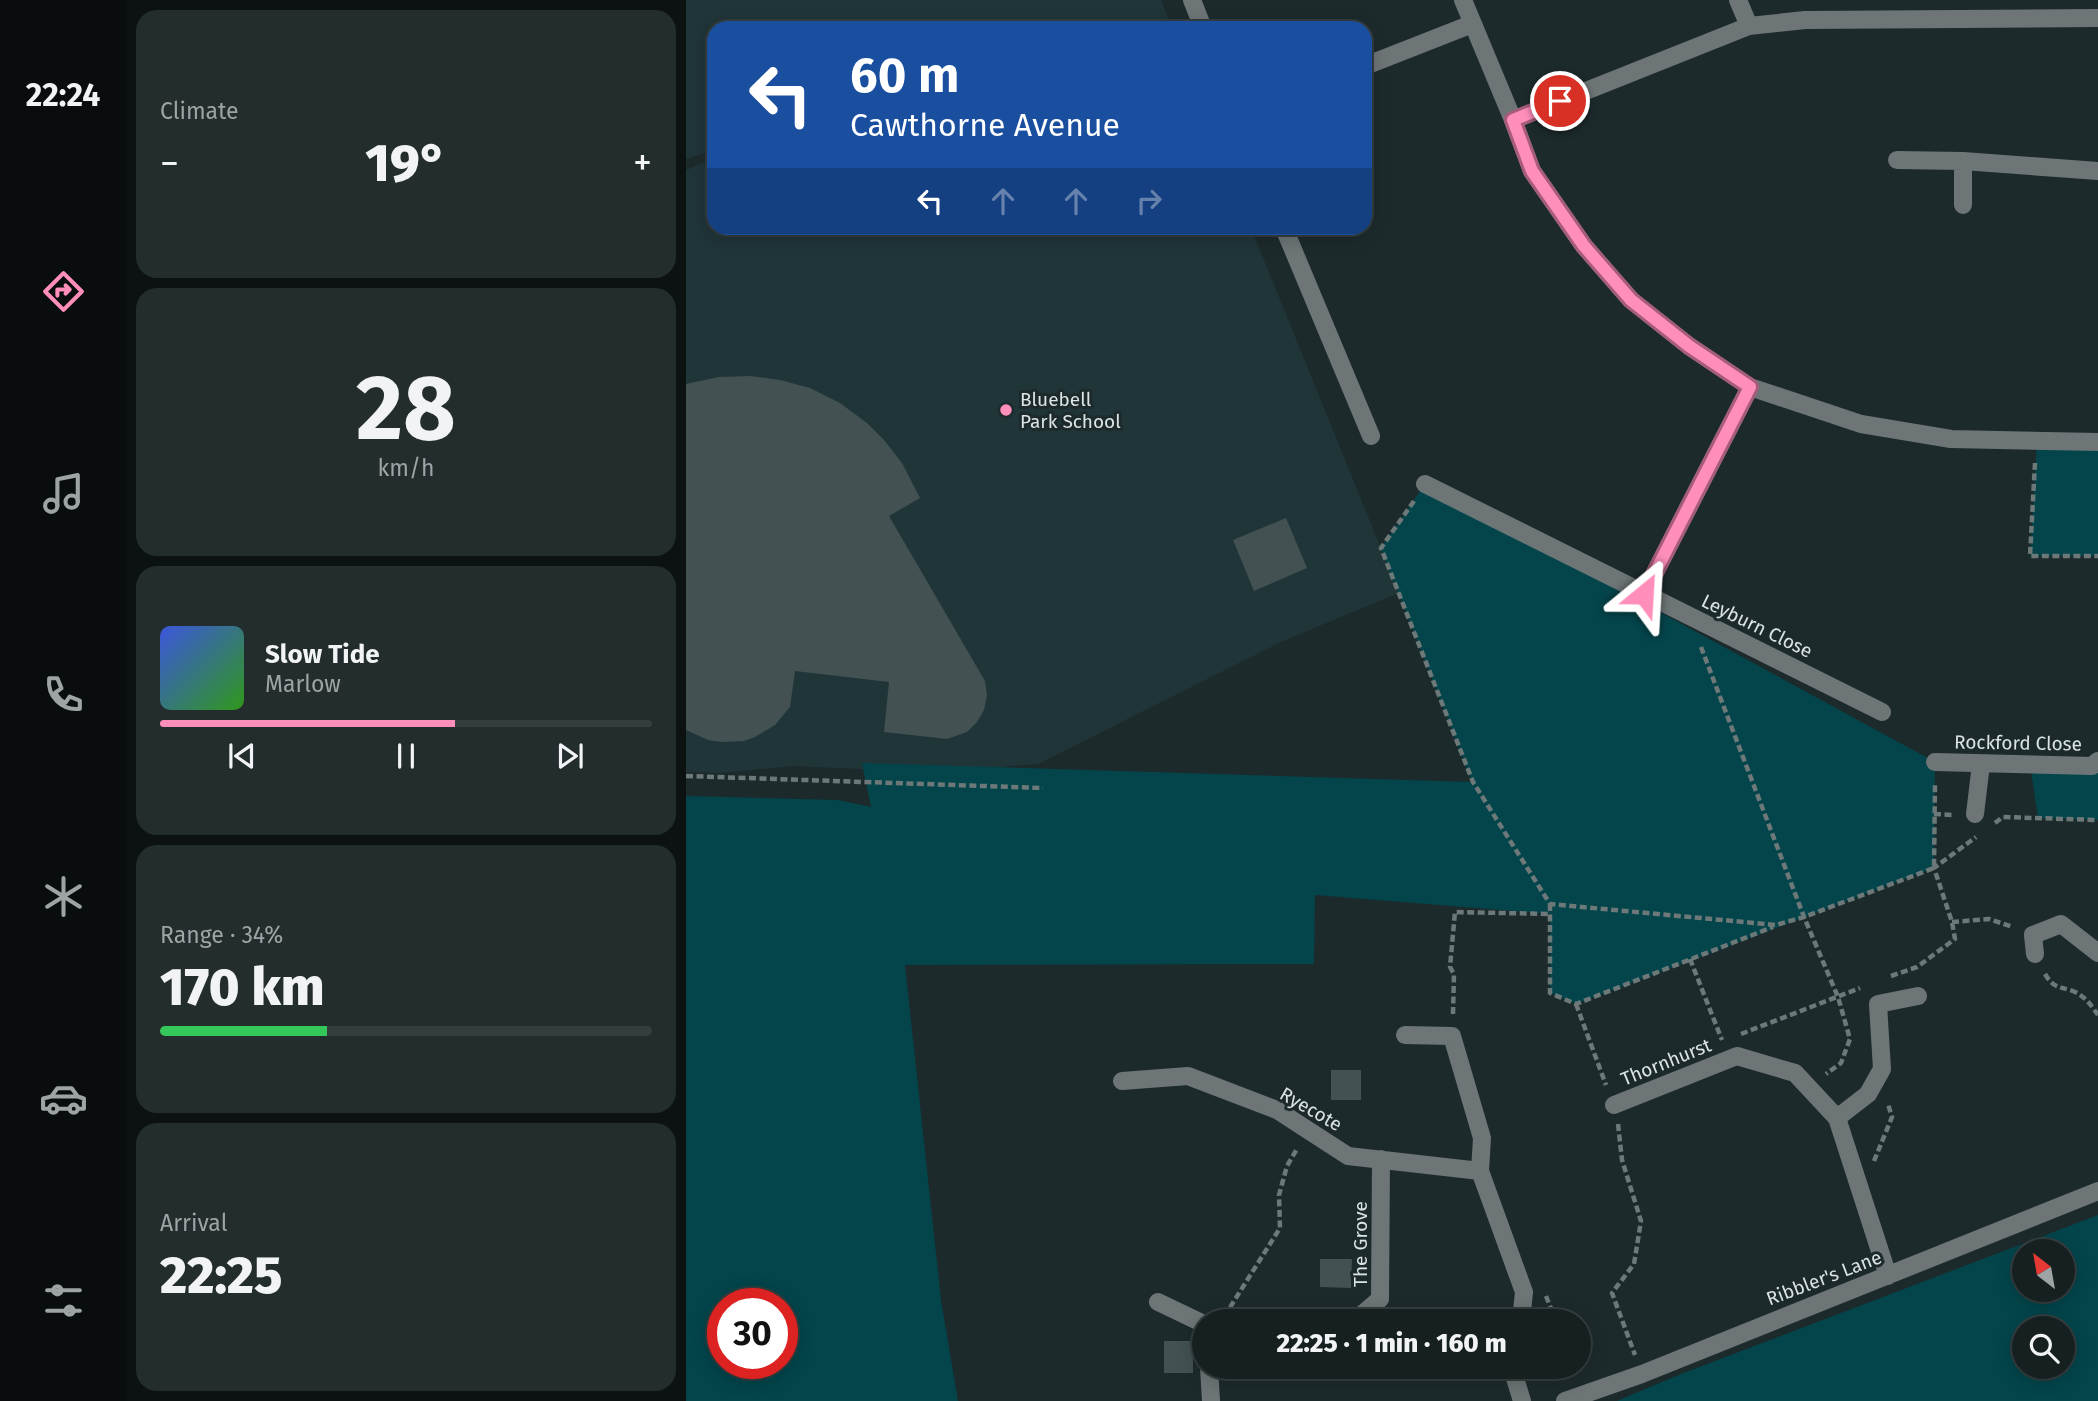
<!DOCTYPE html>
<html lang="en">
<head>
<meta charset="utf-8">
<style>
  body { margin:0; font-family:"Fira Sans",sans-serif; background:#232d2e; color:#f1f3f6; height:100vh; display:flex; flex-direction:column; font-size:26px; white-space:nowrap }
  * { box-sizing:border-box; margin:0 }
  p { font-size:23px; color:#9ea3a5 }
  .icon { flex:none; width:38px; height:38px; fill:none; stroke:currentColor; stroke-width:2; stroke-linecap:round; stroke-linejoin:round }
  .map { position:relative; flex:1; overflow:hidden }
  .side { display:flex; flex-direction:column; gap:10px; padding:10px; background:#0c1212; width:560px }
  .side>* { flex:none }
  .guide { position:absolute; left:21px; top:21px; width:665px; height:214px; border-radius:21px; box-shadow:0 4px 18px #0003,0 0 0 2px #353e3f; background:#1a4fa0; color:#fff; overflow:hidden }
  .needle { width:46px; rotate:329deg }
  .tools { position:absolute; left:1326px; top:1239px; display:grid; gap:14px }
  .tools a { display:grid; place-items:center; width:63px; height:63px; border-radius:50%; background:#162021; box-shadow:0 4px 18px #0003,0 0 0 2px #353e3f; font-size:35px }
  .speed { position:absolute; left:21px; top:1288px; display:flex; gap:14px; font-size:35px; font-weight:700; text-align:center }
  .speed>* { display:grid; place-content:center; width:91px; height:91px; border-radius:50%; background:#162021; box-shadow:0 4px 18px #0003,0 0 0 2px #353e3f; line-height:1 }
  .speed .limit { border:10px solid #d22; background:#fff; color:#111 }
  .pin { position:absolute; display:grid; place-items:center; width:60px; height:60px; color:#fff; margin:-30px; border:4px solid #fff; border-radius:50%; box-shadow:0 2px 7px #0007 }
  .me { position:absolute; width:77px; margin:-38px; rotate:27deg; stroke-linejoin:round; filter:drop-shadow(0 0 5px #0008) }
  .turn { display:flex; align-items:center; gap:24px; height:147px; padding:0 28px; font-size:32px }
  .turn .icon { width:91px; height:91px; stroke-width:2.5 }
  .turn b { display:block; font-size:49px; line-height:60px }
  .lanes { display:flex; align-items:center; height:66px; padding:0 28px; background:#0003; justify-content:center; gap:35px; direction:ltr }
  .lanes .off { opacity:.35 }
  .big { font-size:52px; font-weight:800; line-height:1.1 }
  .side .widget { flex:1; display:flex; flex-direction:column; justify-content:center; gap:10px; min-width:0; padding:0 24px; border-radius:21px; background:#232d2e }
  .side .dial { align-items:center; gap:0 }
  .dial b { font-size:91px; line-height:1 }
  .song { display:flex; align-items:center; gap:21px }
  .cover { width:84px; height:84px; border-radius:10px; background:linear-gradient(135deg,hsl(230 70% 55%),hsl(110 70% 35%)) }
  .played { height:7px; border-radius:4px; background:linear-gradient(90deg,#ff8ebb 60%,#353e3f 60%) }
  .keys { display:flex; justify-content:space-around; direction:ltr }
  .heat { display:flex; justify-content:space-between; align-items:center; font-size:38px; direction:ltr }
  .charge { height:10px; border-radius:5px; background:linear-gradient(90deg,#34c759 34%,#353e3f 0) }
  .trip { position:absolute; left:506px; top:1309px; width:399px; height:70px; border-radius:35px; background:#162021; box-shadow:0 4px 18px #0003,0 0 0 2px #353e3f; font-weight:800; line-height:70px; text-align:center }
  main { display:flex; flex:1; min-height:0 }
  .tab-bar { display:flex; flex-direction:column; width:126px; justify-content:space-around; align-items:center; background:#090d0d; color:#9ea3a5 }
  .tab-bar .icon { width:49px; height:49px }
  .tab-bar .on { color:#ff8ebb }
  .tab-bar b { font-size:32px; color:#f1f3f6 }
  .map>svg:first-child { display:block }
</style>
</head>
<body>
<main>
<nav class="tab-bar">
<b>22:24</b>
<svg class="icon on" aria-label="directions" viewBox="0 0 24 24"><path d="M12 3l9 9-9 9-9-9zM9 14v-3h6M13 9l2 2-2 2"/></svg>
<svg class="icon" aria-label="music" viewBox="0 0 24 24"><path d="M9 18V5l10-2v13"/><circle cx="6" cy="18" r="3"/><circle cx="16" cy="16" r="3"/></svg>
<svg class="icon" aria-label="phone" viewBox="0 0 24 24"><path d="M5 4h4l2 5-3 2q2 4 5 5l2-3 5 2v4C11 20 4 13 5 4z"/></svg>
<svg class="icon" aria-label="climate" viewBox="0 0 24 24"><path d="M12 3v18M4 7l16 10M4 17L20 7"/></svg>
<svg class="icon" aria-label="car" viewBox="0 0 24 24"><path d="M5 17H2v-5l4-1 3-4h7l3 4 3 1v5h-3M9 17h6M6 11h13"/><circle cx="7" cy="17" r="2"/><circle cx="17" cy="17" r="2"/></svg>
<svg class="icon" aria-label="filters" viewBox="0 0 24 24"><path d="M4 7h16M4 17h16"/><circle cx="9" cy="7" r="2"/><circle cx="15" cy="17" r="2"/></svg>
</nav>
<section class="side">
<div class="widget"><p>Climate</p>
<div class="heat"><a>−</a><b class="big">19°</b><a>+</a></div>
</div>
<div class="widget dial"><b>28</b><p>km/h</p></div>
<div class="widget">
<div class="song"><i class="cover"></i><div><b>Slow Tide</b><p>Marlow</p></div></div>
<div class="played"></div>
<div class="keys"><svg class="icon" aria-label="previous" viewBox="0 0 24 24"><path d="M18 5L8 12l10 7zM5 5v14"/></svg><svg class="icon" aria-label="pause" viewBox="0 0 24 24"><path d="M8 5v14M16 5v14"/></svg><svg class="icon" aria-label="next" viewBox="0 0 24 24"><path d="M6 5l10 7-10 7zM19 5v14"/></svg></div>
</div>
<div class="widget"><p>Range · 34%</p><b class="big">170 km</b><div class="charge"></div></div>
<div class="widget"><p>Arrival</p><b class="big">22:25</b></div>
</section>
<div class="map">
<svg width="1412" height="1401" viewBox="0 0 1412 1401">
  <rect width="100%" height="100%" fill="#1d2a2c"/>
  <path fill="#203538" d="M0 0H475L486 28H28V150L0 159Z
    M28 158V228H565L713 593 597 641 352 764 271 770H196L108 766 33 773 0 772V170Z"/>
  <path fill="#03454b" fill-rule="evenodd" d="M1351 441 1412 442V556H1344Z
    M739 484 1249 762 1248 868 890 1004 864 993V914L629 895 628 964 219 965 255 1300 272 1401H0V796L152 800 185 807 176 763 786 782 695 548ZM37 1304H96V1363H37Z
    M1344 764 1412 767V820L1352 818Z
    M1412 1215V1401H931L995 1374ZM1377 1251V1290H1339V1251ZM1377 1328V1367H1339V1328Z"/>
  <path fill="#435152" d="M64 376 94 380 124 388 154 403 181 423 198 440 216 463 234 498 203 516 299 681 301 695 298 710 291 722 281 732 261 739 198 732 203 682 109 671 104 707 89 725 69 737 58 741 35 742 22 740 0 730V384L33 377Z
    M600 518 621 568 568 591 547 540Z
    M645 1070H675V1100H645Z
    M634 1259H666L665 1288 634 1287Z
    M478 1341H507V1373H478Z"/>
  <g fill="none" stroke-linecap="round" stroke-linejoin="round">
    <path stroke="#6d7879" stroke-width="4.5" stroke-dasharray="7 3.5" stroke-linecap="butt" d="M1349 463 1344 556H1412
      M728 501 695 548 787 782 864 904 1090 925 1118 917 1248 868 1249 784
      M1015 647 1118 917 1152 997 1164 1039 1155 1063 1140 1074
      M0 776 357 788
      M1248 814 1267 815
      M1309 823 1317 817 1412 820
      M864 904V993L890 1004 1087 927
      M1266 922 1303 919 1327 927
      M1004 959 1036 1040
      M1359 974C1368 989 1373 986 1387 991 1399 996 1405 1005 1412 1015
      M1205 976 1231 967 1269 939 1266 922 1248 868 1290 837
      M890 1004 920 1085
      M767 1014 768 974 764 967 769 912 864 914
      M1055 1034 1174 988
      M932 1124 936 1160 955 1221 948 1264 926 1293 949 1355
      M1188 1161 1206 1117 1202 1104
      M860 1296 870 1321
      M536 1314 543 1309 594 1228 593 1195 601 1166 611 1149"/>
    <path stroke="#6e7576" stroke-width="18" d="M506 0 517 28
      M777 0 827 120 846 171 898 246 945 300 1003 346 1064 387 1175 424 1265 439 1412 442
      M1052 0 1063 26
      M679 66 786 24
      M827 120 1063 26 1119 20 1412 18
      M1211 160 1277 161 1412 171
      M1277 161V205
      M598 228 685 436
      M739 484 1196 712
      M958 594 1064 387
      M1249 762 1406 766 1412 761
      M1289 814 1295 764
      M1349 954 1347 935 1375 924 1412 953
      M719 1035 766 1036 796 1138 794 1171 838 1292 835 1321
      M436 1081 502 1076 591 1110 662 1156 794 1171
      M928 1105 1051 1056 1109 1073 1151 1118 1202 1276
      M1151 1118 1182 1094 1196 1069 1192 1004 1232 996
      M472 1302 518 1324
      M672 1318 694 1299 695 1159
      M523 1367 525 1401
      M829 1367 828 1375 836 1401
      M879 1401 956 1374 1412 1191"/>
  </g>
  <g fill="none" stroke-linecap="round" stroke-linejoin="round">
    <g stroke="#a65c7a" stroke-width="18">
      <path id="route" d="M874 101 827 120 846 171 898 246 945 300 1003 346 1064 387 958 594"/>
    </g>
    <use href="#route" stroke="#ff8ebb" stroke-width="12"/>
  </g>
  <circle fill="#ff8ebb" stroke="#1d2a2c" stroke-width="2.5" cx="320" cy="410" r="7"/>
  <g text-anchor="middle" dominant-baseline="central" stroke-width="6" stroke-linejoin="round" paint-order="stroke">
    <g font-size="19" fill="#dbe3e4" stroke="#1d2a2c" text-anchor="start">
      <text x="334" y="399">Bluebell<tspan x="334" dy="22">Park School</tspan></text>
    </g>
    <g font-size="19" fill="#dbe3e4" stroke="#1d2a2c">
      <text transform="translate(1071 626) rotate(26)">Leyburn Close</text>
      <text transform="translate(1332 743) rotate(1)">Rockford Close</text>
      <text transform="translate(980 1062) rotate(-22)">Thornhurst</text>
      <text transform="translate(625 1109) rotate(30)">Ryecote</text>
      <text transform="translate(674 1244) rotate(-90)">The Grove</text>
      <text transform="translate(1138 1278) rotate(-21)">Ribbler's Lane</text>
    </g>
  </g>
</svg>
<div class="tools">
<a><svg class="needle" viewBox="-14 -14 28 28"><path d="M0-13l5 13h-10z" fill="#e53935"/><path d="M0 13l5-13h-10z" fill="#9ea3a5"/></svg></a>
<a><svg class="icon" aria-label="search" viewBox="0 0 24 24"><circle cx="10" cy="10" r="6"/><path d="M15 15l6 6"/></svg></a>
</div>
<div class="speed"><div class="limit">30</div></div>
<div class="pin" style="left:874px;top:101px;background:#d93025"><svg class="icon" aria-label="arrive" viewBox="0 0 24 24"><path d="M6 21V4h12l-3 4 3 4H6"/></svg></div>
<svg class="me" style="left:958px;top:594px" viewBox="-20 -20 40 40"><path d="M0-17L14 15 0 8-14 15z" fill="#ff8ebb" stroke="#fff" stroke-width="4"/></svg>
<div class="trip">22:25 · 1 min · 160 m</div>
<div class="guide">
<div class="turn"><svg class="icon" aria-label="left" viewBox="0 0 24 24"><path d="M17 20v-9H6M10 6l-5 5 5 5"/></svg><div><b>60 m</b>Cawthorne Avenue</div></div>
<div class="lanes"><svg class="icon" aria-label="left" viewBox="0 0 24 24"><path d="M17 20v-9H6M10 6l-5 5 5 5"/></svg><svg class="icon off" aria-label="ahead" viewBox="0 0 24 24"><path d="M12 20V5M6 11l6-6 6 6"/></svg><svg class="icon off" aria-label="ahead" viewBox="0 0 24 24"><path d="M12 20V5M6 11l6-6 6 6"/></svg><svg class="icon off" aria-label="right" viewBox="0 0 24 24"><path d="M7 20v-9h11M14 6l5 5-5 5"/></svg></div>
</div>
</div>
</main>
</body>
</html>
